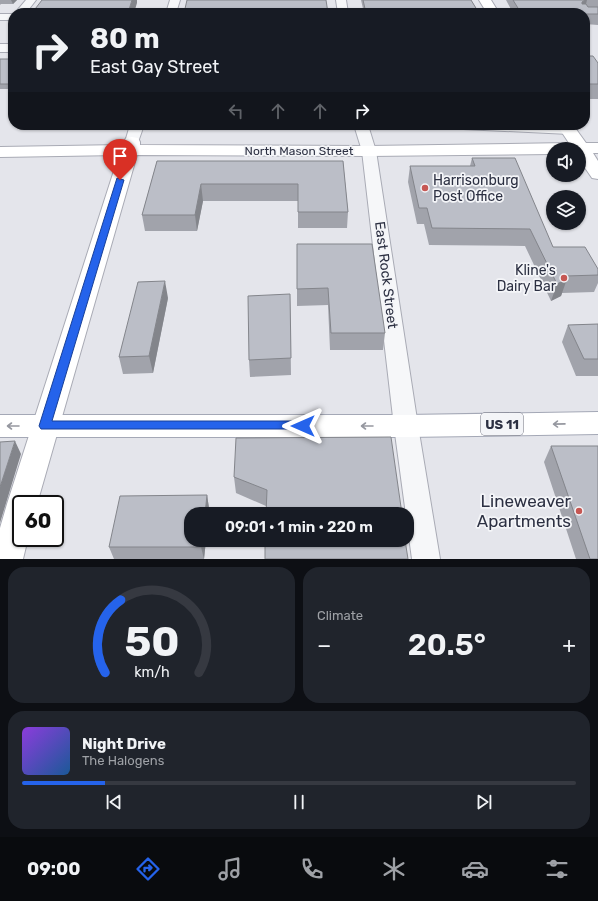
<!DOCTYPE html>
<html lang="en">
<head>
<meta charset="utf-8">
<style>
  body { margin:0; font-family:Rubik,sans-serif; background:#20242c; color:#f1f3f6; height:100vh; display:flex; flex-direction:column; font-size:15px; white-space:nowrap }
  * { box-sizing:border-box; margin:0 }
  p { font-size:13px; color:#9ea1a6 }
  .icon { flex:none; width:22px; height:22px; fill:none; stroke:currentColor; stroke-width:2; stroke-linecap:round; stroke-linejoin:round }
  .map { position:relative; height:559px; overflow:hidden }
  .drawer { display:flex; flex-direction:column; gap:8px; padding:8px; background:#0d0f14; flex:1 }
  .drawer>* { flex:none }
  .guide { position:absolute; left:8px; top:8px; width:582px; height:122px; border-radius:16px; box-shadow:0 1px 3px #0004; background:#171b24; color:#f1f3f6; overflow:hidden }
  .fabs { position:absolute; left:546px; top:142px; display:grid; gap:8px }
  .fabs a { display:grid; place-items:center; width:40px; height:40px; border-radius:50%; background:#171b24; box-shadow:0 1px 3px #0004; font-size:20px }
  .speed { position:absolute; left:12px; top:495px; display:flex; gap:8px; font-size:20px; font-weight:700; text-align:center }
  .speed>* { display:grid; place-content:center; width:52px; height:52px; border-radius:50%; background:#171b24; box-shadow:0 1px 3px #0004; line-height:1 }
  .speed .limit { border:2px solid #111; border-radius:6px; background:#fff; color:#111 }
  .pin { position:absolute; display:grid; place-items:center; width:34px; height:34px; color:#fff; margin:-41px -17px; border-radius:50% 50% 50% 0; rotate:-45deg; box-shadow:0 0 4px #0007 }
  .pin .icon { rotate:45deg }
  .me { position:absolute; width:44px; margin:-22px; rotate:270deg; stroke-linejoin:round; filter:drop-shadow(0 0 3px #0008) }
  .turn { display:flex; align-items:center; gap:14px; height:84px; padding:0 16px; font-size:18px }
  .turn .icon { width:52px; height:52px; stroke-width:2.5 }
  .turn b { display:block; font-size:28px; line-height:34px }
  .lanes { display:flex; align-items:center; height:38px; padding:0 16px; background:#0003; justify-content:center; gap:20px; direction:ltr }
  .lanes .off { opacity:.35 }
  .big { font-size:30px; font-weight:600; line-height:1.1 }
  .drawer .tile { flex:1; display:flex; flex-direction:column; justify-content:center; gap:6px; min-width:0; padding:0 14px; border-radius:16px; background:#20242c }
  .drawer .dial { align-items:center; gap:0 }
  .dial svg { height:104px; overflow:visible; fill:none; stroke:#363941; stroke-width:7; stroke-linecap:round; text-anchor:middle }
  .dial text { fill:#f1f3f6; stroke:none }
  .song { display:flex; align-items:center; gap:12px }
  .cover { width:48px; height:48px; border-radius:6px; background:linear-gradient(135deg,hsl(270 70% 55%),hsl(210 70% 35%)) }
  .played { height:4px; border-radius:2px; background:linear-gradient(90deg,#2563eb 15%,#363941 15%) }
  .keys { display:flex; justify-content:space-around; direction:ltr }
  .heat { display:flex; justify-content:space-between; align-items:center; font-size:22px; direction:ltr }
  .drawer .tiles { flex:1; display:grid; gap:8px; grid-template-columns:1fr 1fr }
  .tile:last-child { grid-column:span 2 }
  .trip { position:absolute; left:184px; top:507px; width:230px; height:40px; border-radius:16px; background:#171b24; box-shadow:0 1px 3px #0004; font-weight:600; line-height:40px; text-align:center }
  .tabs { display:flex; height:64px; justify-content:space-around; align-items:center; background:#090b0e; color:#9ea1a6 }
  .tabs .icon { width:28px; height:28px }
  .tabs .on { color:#2563eb }
  .tabs b { font-size:18px; color:#f1f3f6 }
  .map>svg:first-child { display:block }
</style>
</head>
<body>
<div class="map">
<svg width="598" height="559" viewBox="0 0 598 559">
  <rect width="100%" height="100%" fill="#e4e5eb"/>
  <g fill="none" stroke-linecap="round" stroke-linejoin="round">
    <g stroke="#a9abb5" stroke-width="2">
      <path id="street" d="M26 0H36L26 13H15Z
        M170 0H180L176 13H166Z
        M336 0H346L348 13H338Z
        M0 14H13V20H0Z
        M0 44H13V52H0Z
        M130 125H144L137 145H127L125 142Z
        M354 125H368L376 151 418 426 440 559H412L394 426 362 151Z
        M456 125H554L574 127 576 130 574 133 569 134 463 129 458 128Z"/>
    </g>
    <g stroke="#a9abb5" stroke-width="2">
      <path id="secondary" d="M479 0H491L499 13H487Z
        M557 125H573L586 143H598V153H593L598 161V179L592 178 579 159V149H553V154L369 156 137 155 37 504H21V538H28L23 559H0V528L7 504 119 155 0 157V147L123 145 126 138 132 137 138 138 140 142V145L369 146 569 143Z"/>
    </g>
    <g stroke="#a4a8b6" stroke-width="2">
      <path id="primary" d="M598 412V434L406 437H0V415H406Z"/>
    </g>
    <use href="#street" fill="#f6f7f9" fill-rule="evenodd"/>
    <use href="#secondary" fill="#fff" fill-rule="evenodd"/>
    <use href="#primary" fill="#fff" fill-rule="evenodd"/>
  </g>
  <path fill="#a1a3ab" d="M0 0H17L13 4H1L0 5Z
    M361 0H471L479 13H364Z
    M506 0H598V25L585 24V13H513Z
    M585 54 598 63V99H585Z
    M0 59H13L12 89H0Z
    M472 158 553 247 598 269V283L594 292 562 293 561 296 551 301 525 246 429 245 424 224H417L408 182 410 166H470Z
    M157 161H343L348 212 347 228H298V201H203L197 231H145L142 215Z
    M297 244 385 333 383 350H330L328 305 297 306Z
    M290 294 291 375 250 377 249 360Z
    M168 298 153 373 123 374 119 357Z
    M598 324V376H576L562 342 568 325Z
    M551 446 598 559H576L544 462Z
    M234 477 402 514 266 506 236 493Z
    M207 495 209 508 191 540H206L204 559H114L109 547Z"/>
  <path fill="#83858b" d="M11 0H17L13 4Z
    M132 0H137V3L134 13H128Z
    M585 0H587L585 8 579 12 582 2Z
    M13 80V89H12L11 84Z
    M201 184 203 201 197 231 195 215Z
    M567 279 561 296 551 301 557 284Z
    M165 281 168 298 153 373 149 356Z
    M15 441 21 454 0 523V487Z
    M207 495 209 508 208 514H205Z
    M202 540H206L204 559 201 547Z"/>
  <path fill="#bbbec7" stroke="#83858b" d="M42 0H132L128 13H32Z
    M187 0H326L328 13H184Z
    M363 0H471L479 13H366Z
    M513 0H585L582 2V4H586L588 7H598V14H585V13H521Z
    M585 54H588V56H593L598 63V84H585Z
    M0 59H13V80L11 84H0Z
    M472 158H515L553 247H585L598 269V275L566 276 567 279 557 284 530 229 432 228 427 208H419L410 166H475Z
    M157 161H343L348 212H298V184H201L195 215H142Z
    M297 244H372L385 333H331L328 288 297 289Z
    M165 281 149 356 119 357 138 282Z
    M290 294 291 358 249 360 248 296Z
    M598 324V359H584L568 325Z
    M391 437 402 514H266L267 490 234 477 236 438Z
    M15 441 0 487V442Z
    M551 446H598V559H590Z
    M207 495 205 514H191V540H202L201 547H109L120 496Z
    M265 540H405L408 559H265Z"/>
  <defs><path id="oneway-shaft" d="M-6 0H5M1.5-3L5.5 0L1.5 3" fill="none" stroke-width="1.6" stroke-linecap="round" stroke-linejoin="round"/></defs>
  <g stroke="#9698a0">
    <use href="#oneway-shaft" transform="translate(559 424) rotate(179)"/>
    <use href="#oneway-shaft" transform="translate(13 426) rotate(180)"/>
    <use href="#oneway-shaft" transform="translate(367 426) rotate(180)"/>
  </g>
  <path fill="#2563eb" stroke="#184099" d="M117 178 124 180 52 421H303L307 423 309 426 307 429H41L39 426Z"/>
  <g fill="#c65753" stroke="#f4f5f8" stroke-width="1.5">
    <circle cx="425" cy="188" r="4"/>
    <circle cx="564" cy="278" r="4"/>
    <circle cx="579" cy="511" r="4"/>
  </g>
  <g text-anchor="middle" dominant-baseline="central" stroke-width="3.5" stroke-linejoin="round" paint-order="stroke">
    <g font-size="12" fill="#2c3042" stroke="#f4f5f8">
      <text x="299" y="151">North Mason Street</text>
    </g>
    <rect fill="#f4f5f8" stroke="#686b79" stroke-width="1" x="481" y="413" width="42" height="22" rx="3"/>
    <g font-size="13" font-weight="bold" fill="#2c3042">
      <text x="502" y="424">US 11</text>
    </g>
    <g font-size="14" fill="#2c3042" stroke="#f4f5f8" text-anchor="start">
      <text x="433" y="180">Harrisonburg<tspan x="433" dy="16">Post Office</tspan></text>
      <text x="556" y="270" text-anchor="end">Kline's<tspan x="556" dy="16">Dairy Bar</tspan></text>
    </g>
    <g font-size="14" fill="#2c3042" stroke="#f4f5f8">
      <text transform="translate(386 275) rotate(83)">East Rock Street</text>
    </g>
    <g font-size="17" fill="#2c3042" stroke="#f4f5f8" text-anchor="end">
      <text x="571" y="501">Lineweaver<tspan x="571" dy="20">Apartments</tspan></text>
    </g>
  </g>
</svg>
<div class="fabs">
<a><svg class="icon" aria-label="sound" viewBox="0 0 24 24"><path d="M4 9h4l5-4v14l-5-4H4zM17 9q2 3 0 6"/></svg></a>
<a><svg class="icon" aria-label="layers" viewBox="0 0 24 24"><path d="M12 4l9 5-9 5-9-5zM3 14l9 5 9-5"/></svg></a>
</div>
<div class="speed"><div class="limit">60</div></div>
<div class="pin" style="left:120px;top:180px;background:#d93025"><svg class="icon" aria-label="arrive" viewBox="0 0 24 24"><path d="M6 21V4h12l-3 4 3 4H6"/></svg></div>
<svg class="me" style="left:303px;top:426px" viewBox="-20 -20 40 40"><path d="M0-17L14 15 0 8-14 15z" fill="#2563eb" stroke="#fff" stroke-width="4"/></svg>
<div class="trip">09:01 · 1 min · 220 m</div>
<div class="guide">
<div class="turn"><svg class="icon" aria-label="right" viewBox="0 0 24 24"><path d="M7 20v-9h11M14 6l5 5-5 5"/></svg><div><b>80 m</b>East Gay Street</div></div>
<div class="lanes"><svg class="icon off" aria-label="left" viewBox="0 0 24 24"><path d="M17 20v-9H6M10 6l-5 5 5 5"/></svg><svg class="icon off" aria-label="ahead" viewBox="0 0 24 24"><path d="M12 20V5M6 11l6-6 6 6"/></svg><svg class="icon off" aria-label="ahead" viewBox="0 0 24 24"><path d="M12 20V5M6 11l6-6 6 6"/></svg><svg class="icon" aria-label="right" viewBox="0 0 24 24"><path d="M7 20v-9h11M14 6l5 5-5 5"/></svg></div>
</div>
</div>
<section class="drawer">
<div class="tiles">
<div class="tile dial"><svg viewBox="0 0 100 80">
<path d="M14 69A42 42 0 1 1 86 69"/>
<path d="M14 69A42 42 0 0 1 26 13" stroke="#2563eb"/>
<text x="50" y="56" font-size="32" font-weight="700">50</text>
<text x="50" y="72" font-size="11">km/h</text>
</svg></div>
<div class="tile"><p>Climate</p>
<div class="heat"><a>−</a><b class="big">20.5°</b><a>+</a></div>
</div>
<div class="tile">
<div class="song"><i class="cover"></i><div><b>Night Drive</b><p>The Halogens</p></div></div>
<div class="played"></div>
<div class="keys"><svg class="icon" aria-label="previous" viewBox="0 0 24 24"><path d="M18 5L8 12l10 7zM5 5v14"/></svg><svg class="icon" aria-label="pause" viewBox="0 0 24 24"><path d="M8 5v14M16 5v14"/></svg><svg class="icon" aria-label="next" viewBox="0 0 24 24"><path d="M6 5l10 7-10 7zM19 5v14"/></svg></div>
</div>
</div>
</section>
<nav class="tabs">
<b>09:00</b>
<svg class="icon on" aria-label="directions" viewBox="0 0 24 24"><path d="M12 3l9 9-9 9-9-9zM9 14v-3h6M13 9l2 2-2 2"/></svg>
<svg class="icon" aria-label="music" viewBox="0 0 24 24"><path d="M9 18V5l10-2v13"/><circle cx="6" cy="18" r="3"/><circle cx="16" cy="16" r="3"/></svg>
<svg class="icon" aria-label="phone" viewBox="0 0 24 24"><path d="M5 4h4l2 5-3 2q2 4 5 5l2-3 5 2v4C11 20 4 13 5 4z"/></svg>
<svg class="icon" aria-label="climate" viewBox="0 0 24 24"><path d="M12 3v18M4 7l16 10M4 17L20 7"/></svg>
<svg class="icon" aria-label="car" viewBox="0 0 24 24"><path d="M5 17H2v-5l4-1 3-4h7l3 4 3 1v5h-3M9 17h6M6 11h13"/><circle cx="7" cy="17" r="2"/><circle cx="17" cy="17" r="2"/></svg>
<svg class="icon" aria-label="filters" viewBox="0 0 24 24"><path d="M4 7h16M4 17h16"/><circle cx="9" cy="7" r="2"/><circle cx="15" cy="17" r="2"/></svg>
</nav>
</body>
</html>
